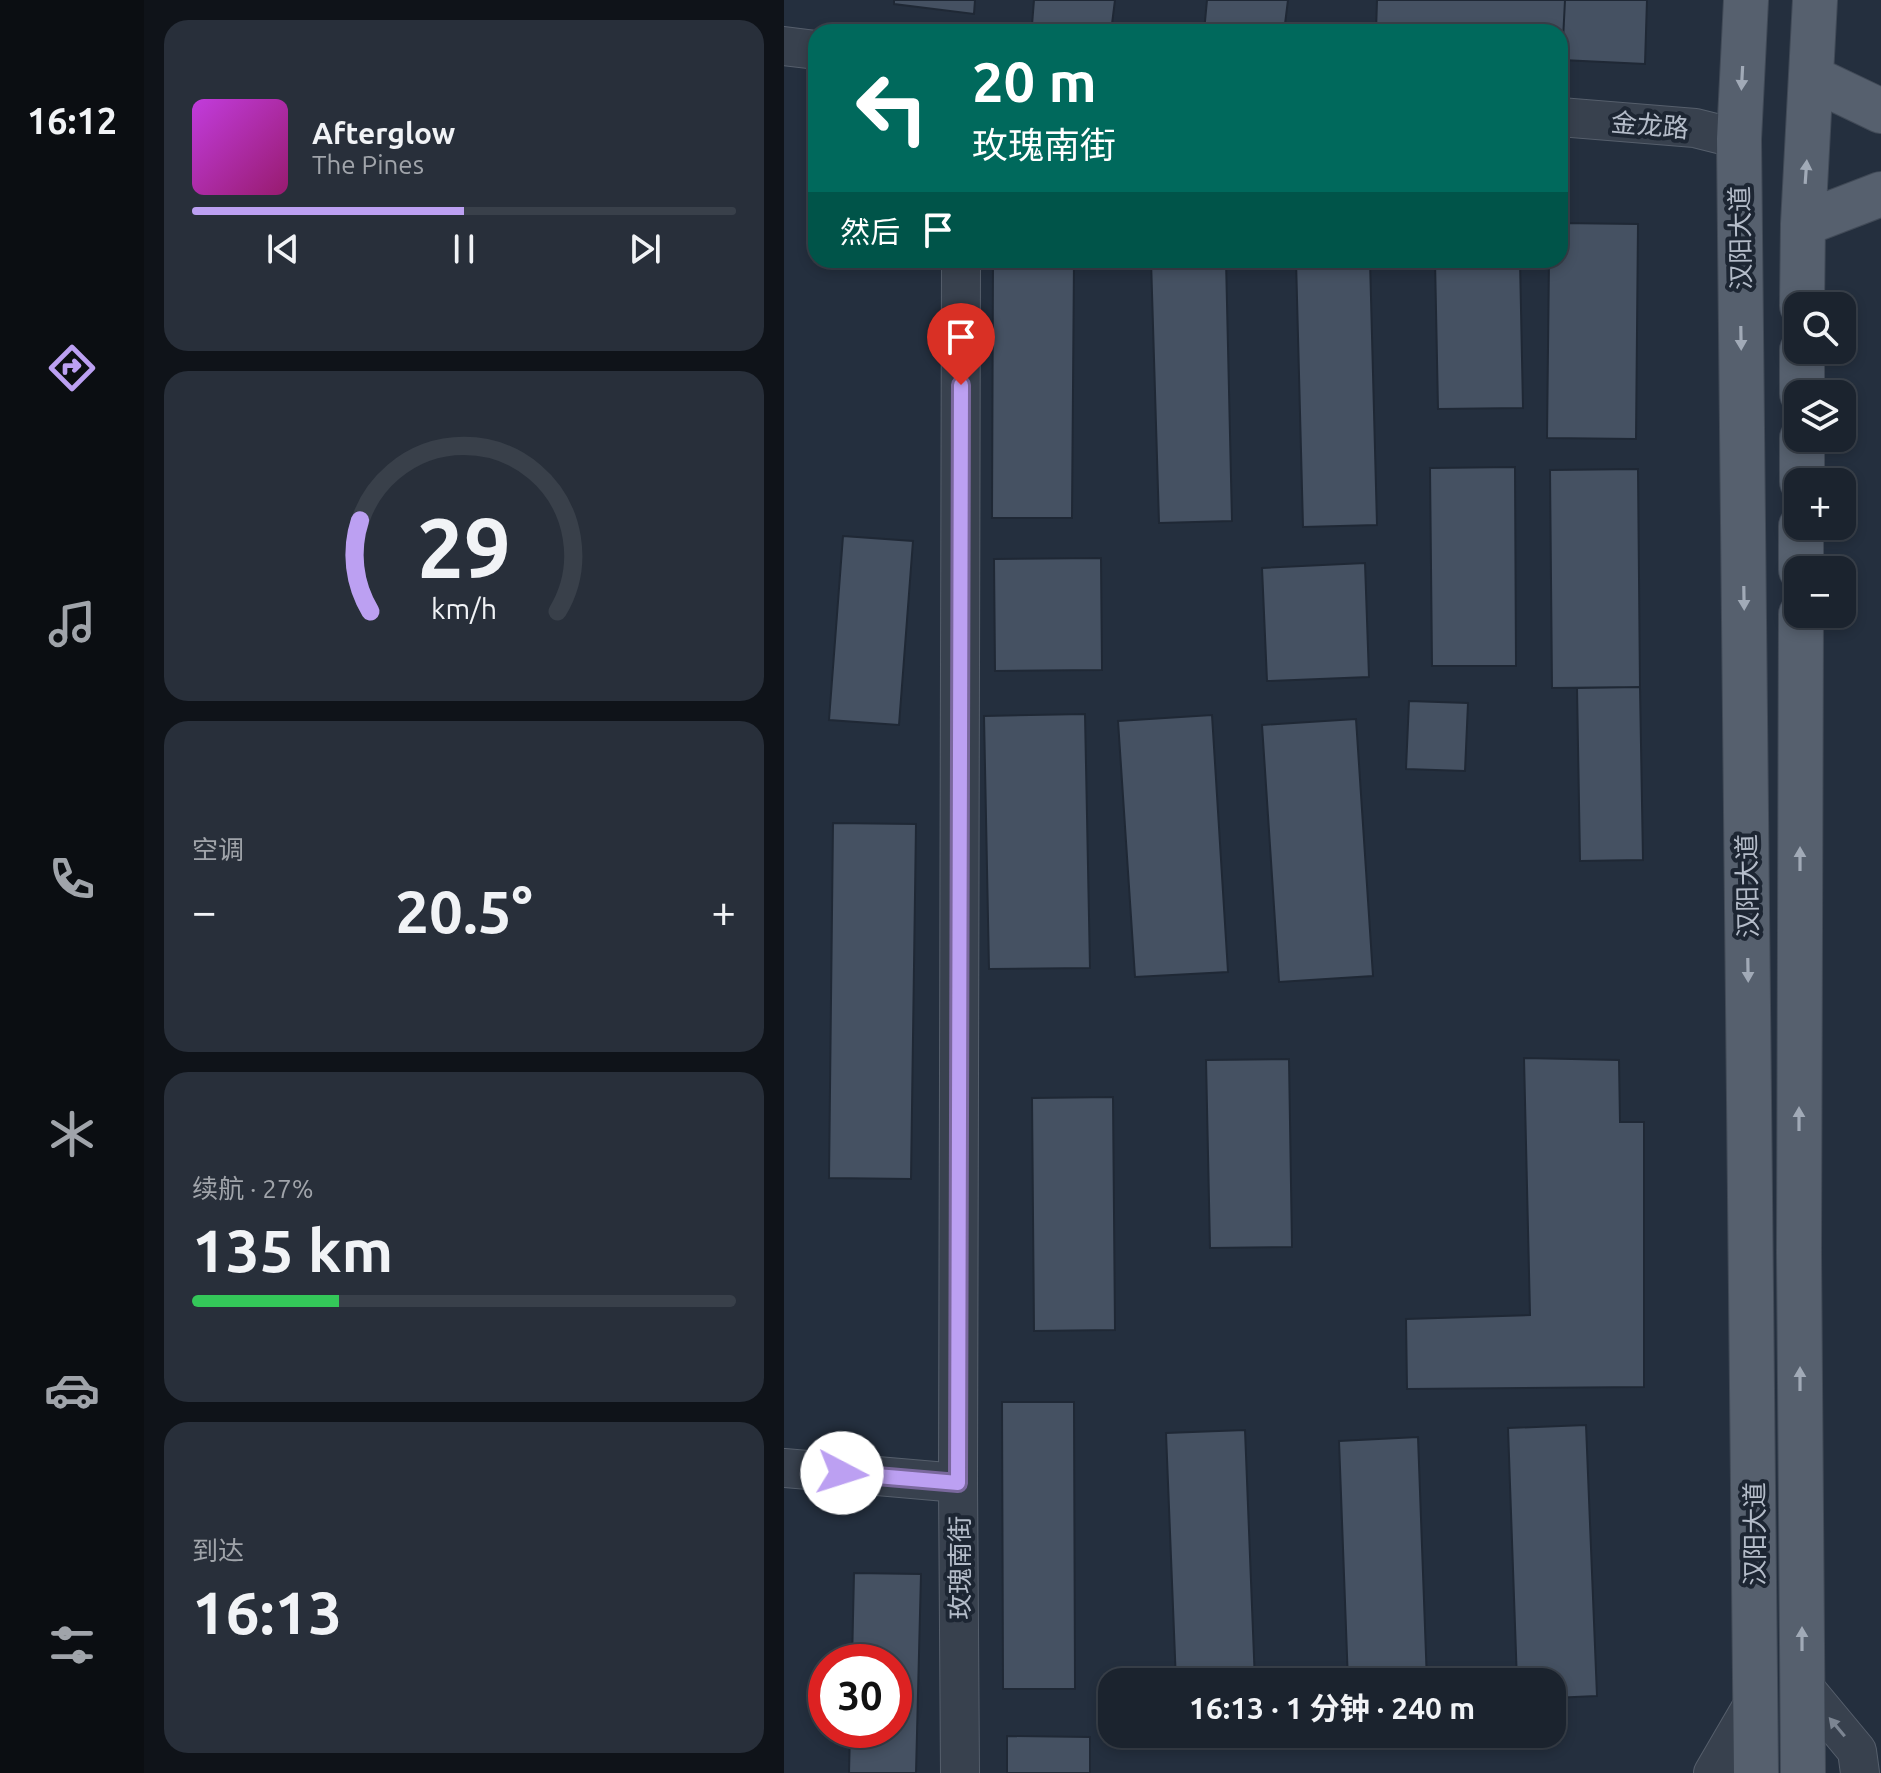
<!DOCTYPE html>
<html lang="zh">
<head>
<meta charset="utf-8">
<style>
  body { margin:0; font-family:Ubuntu,"Noto Sans SC",sans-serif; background:#282f3a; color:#f1f3f6; height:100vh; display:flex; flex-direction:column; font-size:30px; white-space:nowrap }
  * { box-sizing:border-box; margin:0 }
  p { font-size:26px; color:#a0a4aa }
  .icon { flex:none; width:44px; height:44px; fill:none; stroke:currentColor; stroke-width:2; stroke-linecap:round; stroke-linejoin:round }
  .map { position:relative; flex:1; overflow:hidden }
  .details { display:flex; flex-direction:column; gap:20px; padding:20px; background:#0f1319; width:640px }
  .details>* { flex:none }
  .hud { position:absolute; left:24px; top:24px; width:760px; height:244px; border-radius:24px; box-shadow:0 4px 12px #0003,0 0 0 2px #39404a; background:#00695c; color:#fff; overflow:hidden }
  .controls { position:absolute; left:1000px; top:292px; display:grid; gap:16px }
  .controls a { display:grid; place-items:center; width:72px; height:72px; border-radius:16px; background:#1b232e; box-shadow:0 4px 12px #0003,0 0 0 2px #39404a; font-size:40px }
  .speed { position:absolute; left:24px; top:1644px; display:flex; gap:16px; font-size:40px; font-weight:700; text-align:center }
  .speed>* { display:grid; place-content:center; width:104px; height:104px; border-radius:50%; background:#1b232e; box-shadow:0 4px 12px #0003,0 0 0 2px #39404a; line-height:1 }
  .speed .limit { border:12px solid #d22; background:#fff; color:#111 }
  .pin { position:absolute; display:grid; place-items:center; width:68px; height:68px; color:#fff; margin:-82px -34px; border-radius:50% 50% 50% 0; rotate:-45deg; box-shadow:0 0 8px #0007 }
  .pin .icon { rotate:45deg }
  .me { position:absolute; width:88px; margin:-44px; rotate:95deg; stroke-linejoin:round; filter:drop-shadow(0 0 6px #0008) }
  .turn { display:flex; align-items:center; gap:28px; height:168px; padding:0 32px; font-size:36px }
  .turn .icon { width:104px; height:104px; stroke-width:2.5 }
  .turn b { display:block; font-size:56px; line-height:68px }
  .then { display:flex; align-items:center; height:76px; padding:0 32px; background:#0003; gap:16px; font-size:30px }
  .big { font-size:60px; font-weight:700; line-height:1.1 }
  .details .widget { flex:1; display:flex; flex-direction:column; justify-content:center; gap:12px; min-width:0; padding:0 28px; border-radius:24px; background:#282f3a }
  .details .dial { align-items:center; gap:0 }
  .dial svg { height:208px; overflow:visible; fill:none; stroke:#39404a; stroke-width:7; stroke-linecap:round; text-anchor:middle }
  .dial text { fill:#f1f3f6; stroke:none }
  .song { display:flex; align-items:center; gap:24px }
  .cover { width:96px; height:96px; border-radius:12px; background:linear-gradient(135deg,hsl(290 70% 55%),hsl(320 70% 35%)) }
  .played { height:8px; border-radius:4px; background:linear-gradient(90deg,#bca0f2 50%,#39404a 50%) }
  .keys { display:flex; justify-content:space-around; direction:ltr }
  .heat { display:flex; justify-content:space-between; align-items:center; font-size:44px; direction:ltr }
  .charge { height:12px; border-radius:6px; background:linear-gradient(90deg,#34c759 27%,#39404a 0) }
  .trip { position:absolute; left:314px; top:1668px; width:468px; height:80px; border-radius:24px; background:#1b232e; box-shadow:0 4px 12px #0003,0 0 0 2px #39404a; font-weight:700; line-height:80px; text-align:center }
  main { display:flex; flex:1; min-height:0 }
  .tabs { display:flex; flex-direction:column; width:144px; justify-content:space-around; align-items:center; background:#0b0e12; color:#a0a4aa }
  .tabs .icon { width:56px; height:56px }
  .tabs .active { color:#bca0f2 }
  .tabs b { font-size:36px; color:#f1f3f6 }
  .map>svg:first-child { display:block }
</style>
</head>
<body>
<main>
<nav class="tabs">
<b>16:12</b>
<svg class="icon active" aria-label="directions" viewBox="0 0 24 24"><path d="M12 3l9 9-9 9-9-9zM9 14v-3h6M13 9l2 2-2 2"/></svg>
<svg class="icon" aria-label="music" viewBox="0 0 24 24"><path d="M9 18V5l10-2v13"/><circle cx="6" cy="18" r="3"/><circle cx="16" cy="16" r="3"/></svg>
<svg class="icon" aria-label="phone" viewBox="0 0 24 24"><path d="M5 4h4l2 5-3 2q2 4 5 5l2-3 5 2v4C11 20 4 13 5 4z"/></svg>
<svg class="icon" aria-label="climate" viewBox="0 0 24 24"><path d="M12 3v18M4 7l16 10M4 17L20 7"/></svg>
<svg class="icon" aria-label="car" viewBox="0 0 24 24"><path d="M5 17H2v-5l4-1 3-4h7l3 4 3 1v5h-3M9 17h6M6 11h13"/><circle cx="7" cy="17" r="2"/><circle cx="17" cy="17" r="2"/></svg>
<svg class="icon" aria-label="filters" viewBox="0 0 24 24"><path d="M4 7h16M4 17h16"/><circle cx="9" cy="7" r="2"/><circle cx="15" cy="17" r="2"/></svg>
</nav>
<section class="details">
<div class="widget">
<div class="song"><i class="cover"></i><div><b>Afterglow</b><p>The Pines</p></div></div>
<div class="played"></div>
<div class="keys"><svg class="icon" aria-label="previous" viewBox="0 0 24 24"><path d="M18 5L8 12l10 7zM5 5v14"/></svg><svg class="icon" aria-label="pause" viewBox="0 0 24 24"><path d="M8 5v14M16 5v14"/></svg><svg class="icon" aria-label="next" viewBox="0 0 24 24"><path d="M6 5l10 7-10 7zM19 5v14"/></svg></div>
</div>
<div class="widget dial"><svg viewBox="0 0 100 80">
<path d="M14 69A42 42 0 1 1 86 69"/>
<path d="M14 69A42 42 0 0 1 10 34" stroke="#bca0f2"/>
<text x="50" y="56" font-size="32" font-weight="700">29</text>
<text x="50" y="72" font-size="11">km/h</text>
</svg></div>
<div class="widget"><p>空调</p>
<div class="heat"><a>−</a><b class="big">20.5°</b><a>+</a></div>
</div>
<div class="widget"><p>续航 · 27%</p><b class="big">135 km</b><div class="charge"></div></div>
<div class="widget"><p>到达</p><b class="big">16:13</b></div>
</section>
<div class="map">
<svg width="1097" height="1773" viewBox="0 0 1097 1773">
  <rect width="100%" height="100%" fill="#242f3e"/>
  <path fill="#455162" stroke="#1f2835" stroke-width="2" d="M110 0H191L190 14 110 4Z
    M250 0H331L327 32H308L248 25Z
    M423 0H504L500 32H420Z
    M593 0H781L778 60H776V32H592Z
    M781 0H863L861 64 778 60Z
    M776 223 854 224 852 439 763 438 765 260H776Z
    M209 260H290L288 518H208Z
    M367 260H442L448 521 375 523Z
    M512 260H586L593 525 519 527Z
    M651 260H736L739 408 654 409Z
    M731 467 732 666H648L646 468Z
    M854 469 856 687 768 688 766 470Z
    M59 536 129 541 115 725 45 720Z
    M317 558 318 670 211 671 210 559Z
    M581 563 585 677 483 681 478 568Z
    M856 687 859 860 796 861 793 688Z
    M625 701 684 703 681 771 622 769Z
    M301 714 306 968 205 969 200 716Z
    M428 715 444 972 351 977 334 721Z
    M572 719 589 976 495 982 478 725Z
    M49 823 132 824 127 1179 45 1178Z
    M740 1058 835 1060 836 1122H860V1387L623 1389 622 1319 746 1315Z
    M505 1059 508 1247 426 1248 422 1060Z
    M329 1097 331 1330 250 1331 248 1098Z
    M218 1402H290L291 1689H219Z
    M802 1425 813 1696 768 1698V1682H733L724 1428Z
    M461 1430 471 1682H392L382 1433Z
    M634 1437 643 1682H564L555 1441Z
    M70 1573 137 1574 132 1773H65L66 1730H110V1662H68Z
    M223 1736 306 1737V1773H223Z"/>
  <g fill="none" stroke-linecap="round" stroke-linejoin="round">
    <g stroke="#565f6c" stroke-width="40">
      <path id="minor" d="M0 46 32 50
        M776 117 911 128 955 139
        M0 1468 174 1483
        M1019 1686 1073 1751 1076 1773
        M176 1773 174 1483 177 260
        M929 1773 971 1701"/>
    </g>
    <g stroke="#414a57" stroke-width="46">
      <path id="major" d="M962 0 955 139 972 1773
        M1028 78 1097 111
        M1019 224 1097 194
        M1018 306 1019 224 1031 0
        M1018 394V350
        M1018 482V438
        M1017 570V526
        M1017 614 1015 1253 1019 1773"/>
    </g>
    <use href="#minor" stroke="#38414e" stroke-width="38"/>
    <use href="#major" stroke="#56606e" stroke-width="44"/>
  </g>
  <defs><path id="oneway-solid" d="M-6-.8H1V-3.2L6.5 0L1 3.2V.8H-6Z" transform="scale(2)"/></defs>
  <g fill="#a1aab7">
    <use href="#oneway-solid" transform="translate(958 78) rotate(93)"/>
    <use href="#oneway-solid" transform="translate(1022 172) rotate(-86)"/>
    <use href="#oneway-solid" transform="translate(957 338) rotate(89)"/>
    <use href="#oneway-solid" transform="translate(960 598) rotate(89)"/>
    <use href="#oneway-solid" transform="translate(1016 859) rotate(-90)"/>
    <use href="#oneway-solid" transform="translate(964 970) rotate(89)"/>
    <use href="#oneway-solid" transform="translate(1015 1119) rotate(-90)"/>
    <use href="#oneway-solid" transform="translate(1016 1379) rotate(-90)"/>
    <use href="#oneway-solid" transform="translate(1018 1639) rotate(-90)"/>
  </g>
  <use fill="#7c8592" href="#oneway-solid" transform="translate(1053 1727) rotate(-130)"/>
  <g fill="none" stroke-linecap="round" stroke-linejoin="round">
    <g stroke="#7a689d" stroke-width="20">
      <path id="route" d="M58 1473 174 1483 177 385"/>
    </g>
    <use href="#route" stroke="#bca0f2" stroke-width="14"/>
  </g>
  <g text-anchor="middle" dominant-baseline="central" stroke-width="8" stroke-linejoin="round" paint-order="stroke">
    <g font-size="26" fill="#b4bcc9" stroke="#1d2633">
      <text transform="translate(866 125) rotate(5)">金龙路</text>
      <text transform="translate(956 238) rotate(-91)">汉阳大道</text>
      <text transform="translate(963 886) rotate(-91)">汉阳大道</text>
      <text transform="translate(970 1534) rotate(-90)">汉阳大道</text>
      <text transform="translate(175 1568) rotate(-90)">玫瑰南街</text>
    </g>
  </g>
</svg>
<div class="controls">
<a><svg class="icon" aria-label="search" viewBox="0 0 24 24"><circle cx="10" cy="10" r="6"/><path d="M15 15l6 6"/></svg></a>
<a><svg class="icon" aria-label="layers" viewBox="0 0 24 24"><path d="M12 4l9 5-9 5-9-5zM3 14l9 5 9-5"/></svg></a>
<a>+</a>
<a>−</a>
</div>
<div class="speed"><div class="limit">30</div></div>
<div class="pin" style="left:177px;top:385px;background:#d93025"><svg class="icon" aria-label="arrive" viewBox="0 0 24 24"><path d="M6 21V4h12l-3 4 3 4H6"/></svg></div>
<svg class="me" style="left:58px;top:1473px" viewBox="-20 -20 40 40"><circle r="19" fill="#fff"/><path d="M0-13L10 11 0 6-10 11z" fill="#bca0f2"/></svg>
<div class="trip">16:13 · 1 分钟 · 240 m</div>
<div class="hud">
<div class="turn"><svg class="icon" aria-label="left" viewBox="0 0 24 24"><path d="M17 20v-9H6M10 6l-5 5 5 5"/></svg><div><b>20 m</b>玫瑰南街</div></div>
<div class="then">然后<svg class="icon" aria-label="arrive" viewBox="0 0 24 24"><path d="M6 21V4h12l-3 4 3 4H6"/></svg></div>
</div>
</div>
</main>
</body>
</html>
